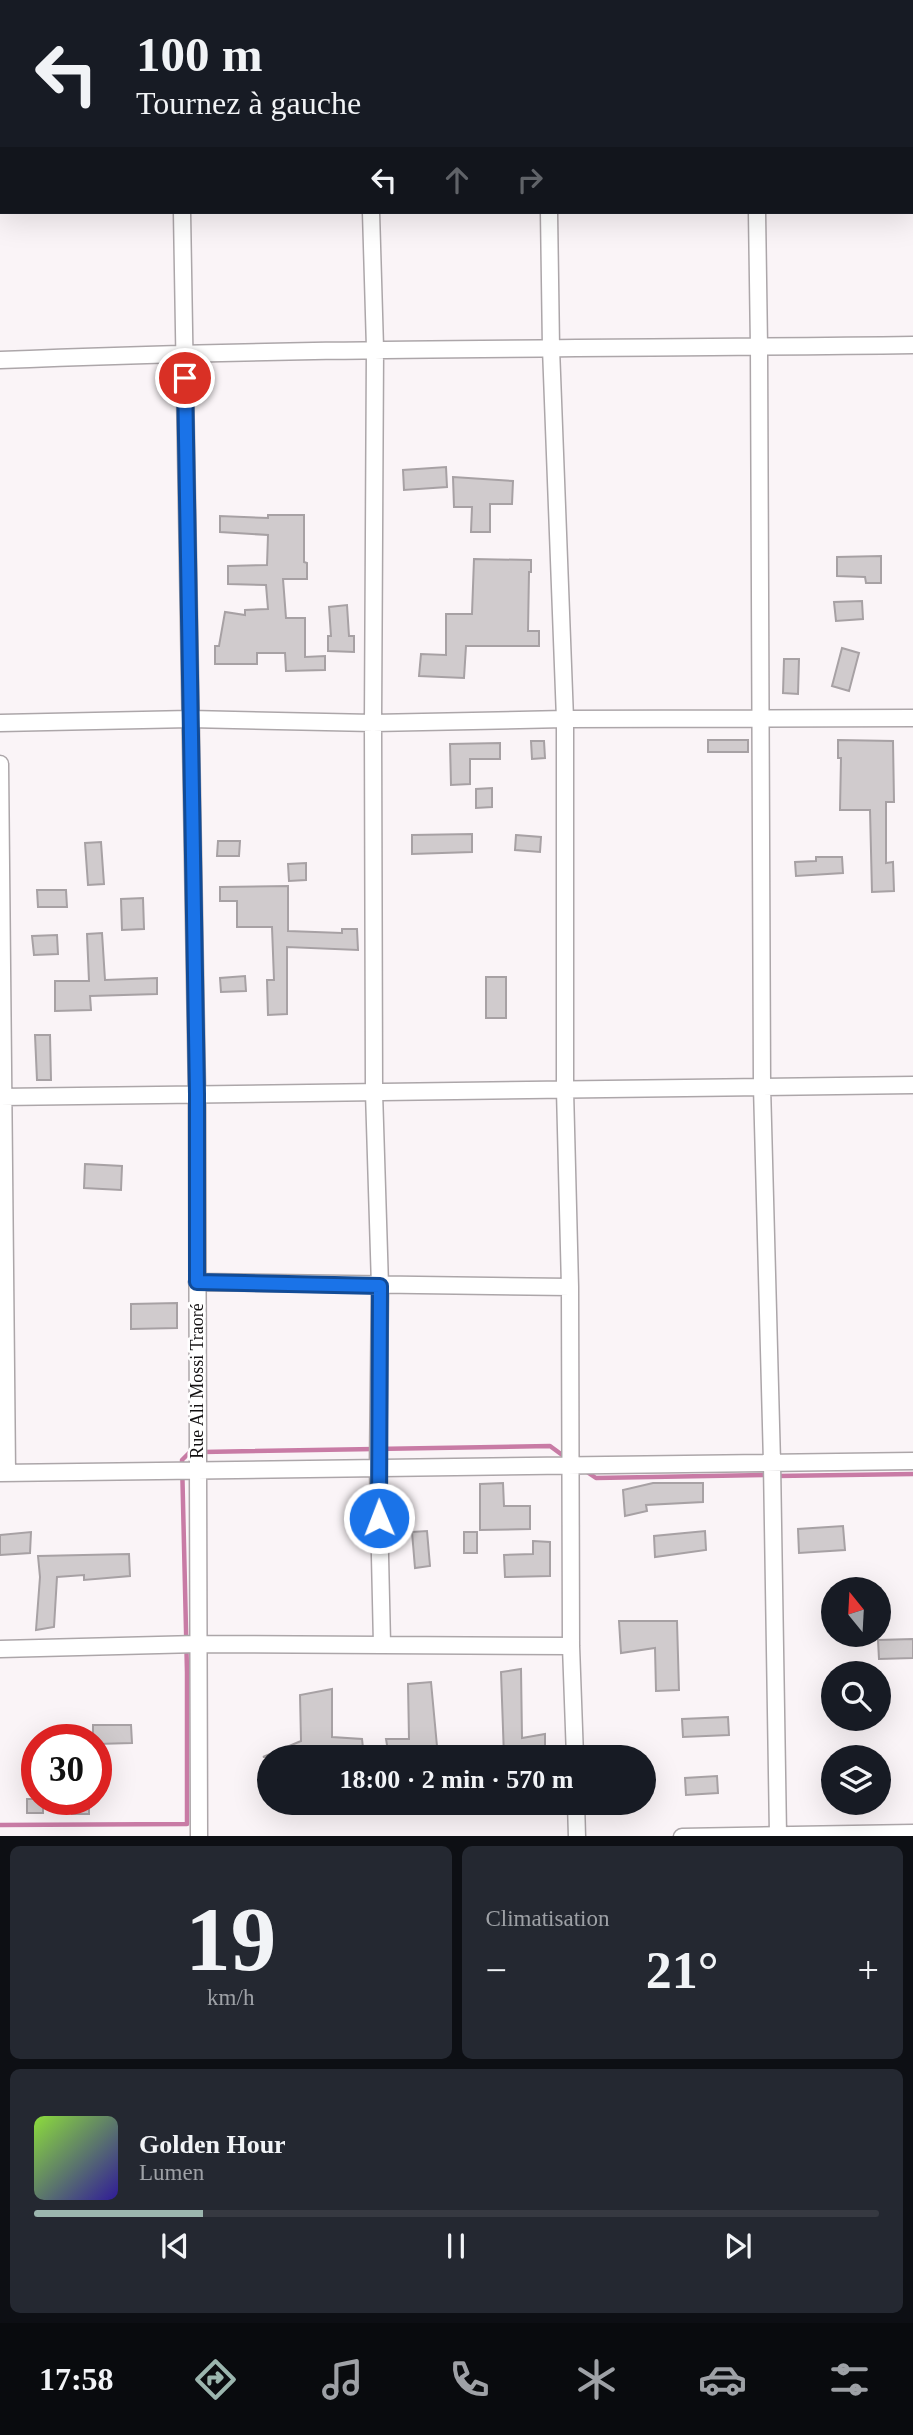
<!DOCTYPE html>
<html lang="fr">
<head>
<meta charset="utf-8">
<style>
  body { margin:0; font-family:"Times New Roman",serif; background:#242831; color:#f1f3f6; height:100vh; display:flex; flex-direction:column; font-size:26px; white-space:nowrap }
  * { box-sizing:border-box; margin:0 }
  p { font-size:23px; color:#9ea1a6 }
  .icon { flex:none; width:38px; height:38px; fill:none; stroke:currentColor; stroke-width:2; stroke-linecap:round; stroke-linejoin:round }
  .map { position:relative; height:1836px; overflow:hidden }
  .details { display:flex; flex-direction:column; gap:10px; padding:10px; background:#0d0f14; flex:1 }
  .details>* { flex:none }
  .top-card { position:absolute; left:0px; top:0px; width:914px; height:214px; box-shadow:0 7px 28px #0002; background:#171b24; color:#f1f3f6; overflow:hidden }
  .needle { width:46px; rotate:342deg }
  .controls { position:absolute; left:821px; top:1577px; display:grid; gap:14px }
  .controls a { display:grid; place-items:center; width:70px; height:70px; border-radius:50%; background:#171b24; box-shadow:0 7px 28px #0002; font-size:35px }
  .speed { position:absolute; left:21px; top:1724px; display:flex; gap:14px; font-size:35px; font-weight:700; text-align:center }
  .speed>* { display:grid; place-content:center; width:91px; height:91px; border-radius:50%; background:#171b24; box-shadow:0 7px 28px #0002; line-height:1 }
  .speed .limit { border:10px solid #d22; background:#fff; color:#111 }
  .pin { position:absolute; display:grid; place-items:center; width:60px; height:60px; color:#fff; margin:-30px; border:4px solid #fff; border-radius:50%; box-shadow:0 2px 7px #0007 }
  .me { position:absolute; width:77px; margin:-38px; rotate:359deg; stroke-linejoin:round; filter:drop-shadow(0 0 5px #0008) }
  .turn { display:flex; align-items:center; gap:24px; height:147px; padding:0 21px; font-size:32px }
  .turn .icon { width:91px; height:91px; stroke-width:2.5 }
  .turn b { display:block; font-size:49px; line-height:60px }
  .lanes { display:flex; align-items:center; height:66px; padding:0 21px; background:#0003; justify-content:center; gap:35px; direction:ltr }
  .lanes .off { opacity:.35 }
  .big { font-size:52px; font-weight:700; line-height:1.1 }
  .details .widget { flex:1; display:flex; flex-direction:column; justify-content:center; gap:10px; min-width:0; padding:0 24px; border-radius:10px; background:#242831 }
  .details .dial { align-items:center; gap:0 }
  .dial b { font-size:91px; line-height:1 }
  .song { display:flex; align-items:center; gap:21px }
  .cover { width:84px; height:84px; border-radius:10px; background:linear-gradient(135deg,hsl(90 70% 55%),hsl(250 70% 35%)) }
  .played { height:7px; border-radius:4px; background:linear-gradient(90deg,#9bb6ae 20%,#363941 20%) }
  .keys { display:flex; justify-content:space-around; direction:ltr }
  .heat { display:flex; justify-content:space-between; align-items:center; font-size:38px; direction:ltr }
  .details .tiles { flex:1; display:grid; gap:10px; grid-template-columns:1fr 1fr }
  .widget:last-child { grid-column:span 2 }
  .trip { position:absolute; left:257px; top:1745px; width:399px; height:70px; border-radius:35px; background:#171b24; box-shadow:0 7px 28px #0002; font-weight:700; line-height:70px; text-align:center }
  .tabs { display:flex; height:112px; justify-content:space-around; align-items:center; background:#090b0e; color:#9ea1a6 }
  .tabs .icon { width:49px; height:49px }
  .tabs .on { color:#9bb6ae }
  .tabs b { font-size:32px; color:#f1f3f6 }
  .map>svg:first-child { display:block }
</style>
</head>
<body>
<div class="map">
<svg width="913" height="1837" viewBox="0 0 913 1837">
  <rect width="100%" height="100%" fill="#faf4f7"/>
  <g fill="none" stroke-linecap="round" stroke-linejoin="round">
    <path stroke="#c87ba5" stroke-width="4.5" d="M203 1452 550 1446 565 1457
      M584 1470 596 1478 768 1475
      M777 1476 913 1474
      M0 1825 187 1824V1672L182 1460 190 1452H194"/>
  </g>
  <path fill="#d0cbcd" stroke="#a7a1a4" stroke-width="2" d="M446 467 447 487 404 490 403 470Z
    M453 477 513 481 512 504H490V532H471L472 507H454Z
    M268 515H304V562L307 563V579H283L286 618H305V657L325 656V670L286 671 285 653H257V664H215V646H219L225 612 245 615V610L268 609 266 585 228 584V566L267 565 268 535 220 532V516L268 518Z
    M881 556V583H866L865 577 837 576V557Z
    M474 559 531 560V572H529L528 631H539V646H466L464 678 419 676 421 654 446 655V614H472Z
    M862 601 863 619 836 621 834 602Z
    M347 605 349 636H354V652L328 651V636H331L329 607Z
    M842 648 859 653 849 691 832 686Z
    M784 659H799L798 694 783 693Z
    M708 740H748V752H708Z
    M838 740 893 741 894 802H886V863L893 862 894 891 872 892 870 810H840L841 758H838Z
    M531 741H544L545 758 532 759Z
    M500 743V759H470V784L451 785 450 744Z
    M492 788V807L476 808V789Z
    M472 834V852L412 854V835Z
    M516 835 541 837 540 852 515 850Z
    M218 841H240L239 856H217Z
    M101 842 104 884 88 885 85 843Z
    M816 857H842L843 873 796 876 795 862 816 861Z
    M306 863V880L289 881 288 864Z
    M288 886V931L342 933V929H357L358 950 287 947V1014L268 1015 267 980H274L272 927H237V901H220V887Z
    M37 890H66L67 907H38Z
    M143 898 144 929 122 930 121 899Z
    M102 933 105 980 157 978V994L90 996 91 1010 55 1011V981H89L87 934Z
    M57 935 58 954 34 955 32 936Z
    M245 976 246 991 221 992 220 978Z
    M486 977H506V1018H486Z
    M35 1035H50L51 1080H37Z
    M85 1164 122 1166 121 1190 84 1188Z
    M177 1303V1328L131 1329V1304Z
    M503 1483 504 1506H530V1529L480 1530V1484Z
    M653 1483H703V1502L646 1505 647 1511 625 1516 623 1490Z
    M843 1526 845 1550 799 1553 798 1529Z
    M427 1531 430 1566 415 1568 412 1532Z
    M705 1531 706 1550 655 1557 654 1536Z
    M31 1532 30 1553 0 1555V1535Z
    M464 1532H477V1553H464Z
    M533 1541 550 1542V1576L505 1577 504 1555 533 1554Z
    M129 1554 130 1576 84 1580V1575L57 1577 54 1627 36 1630 40 1577 38 1556Z
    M619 1621H677L679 1690 656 1691 655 1648 621 1653Z
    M913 1639V1658L879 1659 878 1640Z
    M521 1669 522 1738 545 1734V1757H504L501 1672Z
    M431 1682 438 1757H389L386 1739H409L408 1684Z
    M332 1689V1737L362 1739 364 1757H263L301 1741 300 1695Z
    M728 1717 729 1735 683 1737 682 1719Z
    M93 1725H131L132 1743 96 1744V1740H93Z
    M717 1776 718 1793 686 1795 685 1778Z
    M27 1799H43V1813H27Z
    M73 1799H89V1814H72Z"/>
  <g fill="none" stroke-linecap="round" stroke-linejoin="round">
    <g stroke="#aca6a9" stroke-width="19">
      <path id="minor" d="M179 0V2
        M365 0V2
        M546 0V2
        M752 0V2
        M182 212 197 1094 199 1837
        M371 212 375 348 373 723 374 1092 380 1286 378 1468 382 1644
        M549 212 551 348 565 719V1090L570 1287 571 1646 575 1757
        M757 212 759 347 762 1086 772 1463 778 1835
        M0 360C304 347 608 349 913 345
        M0 723 190 719 373 723 565 719 913 718
        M0 764 7 1472
        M0 1097 913 1085
        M197 1282 570 1287
        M0 1473 913 1461
        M0 1649 198 1644 571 1646
        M576 1802 577 1837
        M682 1837 913 1833"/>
    </g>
    <use href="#minor" stroke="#fff" stroke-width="16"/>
  </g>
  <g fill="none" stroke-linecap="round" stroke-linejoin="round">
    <g stroke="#114b97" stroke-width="18">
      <path id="route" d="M185 378 197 1094V1282L380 1286 379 1518"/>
    </g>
    <use href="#route" stroke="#1a73e8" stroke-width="12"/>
  </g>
  <g text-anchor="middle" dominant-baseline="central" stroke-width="5" stroke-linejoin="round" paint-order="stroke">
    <g font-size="18" fill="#121011" stroke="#fff">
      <text transform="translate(197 1381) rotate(-90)">Rue Ali Mossi Traoré</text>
    </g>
  </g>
</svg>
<div class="controls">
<a><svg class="needle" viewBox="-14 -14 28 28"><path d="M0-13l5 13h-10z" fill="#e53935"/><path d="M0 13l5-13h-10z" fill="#9ea1a6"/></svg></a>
<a><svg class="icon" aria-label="search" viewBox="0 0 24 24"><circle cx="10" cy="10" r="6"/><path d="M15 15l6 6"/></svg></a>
<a><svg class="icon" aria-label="layers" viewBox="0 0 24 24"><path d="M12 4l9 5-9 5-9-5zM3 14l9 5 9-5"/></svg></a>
</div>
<div class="speed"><div class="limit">30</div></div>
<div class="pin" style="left:185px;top:378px;background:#d93025"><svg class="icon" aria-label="arrive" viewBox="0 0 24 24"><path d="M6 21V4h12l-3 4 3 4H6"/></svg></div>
<svg class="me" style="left:379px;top:1518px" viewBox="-20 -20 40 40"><circle r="17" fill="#1a73e8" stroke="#fff" stroke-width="3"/><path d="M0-11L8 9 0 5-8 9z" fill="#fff"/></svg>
<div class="trip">18:00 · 2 min · 570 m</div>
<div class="top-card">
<div class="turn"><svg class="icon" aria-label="left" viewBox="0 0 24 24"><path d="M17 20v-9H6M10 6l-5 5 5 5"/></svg><div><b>100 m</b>Tournez à gauche</div></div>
<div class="lanes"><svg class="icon" aria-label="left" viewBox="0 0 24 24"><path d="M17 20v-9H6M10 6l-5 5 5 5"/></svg><svg class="icon off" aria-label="ahead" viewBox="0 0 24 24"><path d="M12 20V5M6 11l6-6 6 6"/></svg><svg class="icon off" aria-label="right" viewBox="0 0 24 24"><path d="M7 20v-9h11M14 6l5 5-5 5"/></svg></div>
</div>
</div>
<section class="details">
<div class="tiles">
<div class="widget dial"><b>19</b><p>km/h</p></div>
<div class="widget"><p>Climatisation</p>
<div class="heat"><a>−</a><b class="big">21°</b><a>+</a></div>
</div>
<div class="widget">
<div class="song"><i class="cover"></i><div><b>Golden Hour</b><p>Lumen</p></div></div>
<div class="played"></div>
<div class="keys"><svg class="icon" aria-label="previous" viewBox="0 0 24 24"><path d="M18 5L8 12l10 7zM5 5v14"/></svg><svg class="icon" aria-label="pause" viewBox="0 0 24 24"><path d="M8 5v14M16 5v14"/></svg><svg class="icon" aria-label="next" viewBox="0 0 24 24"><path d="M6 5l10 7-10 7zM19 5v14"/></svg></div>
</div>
</div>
</section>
<nav class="tabs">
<b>17:58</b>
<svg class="icon on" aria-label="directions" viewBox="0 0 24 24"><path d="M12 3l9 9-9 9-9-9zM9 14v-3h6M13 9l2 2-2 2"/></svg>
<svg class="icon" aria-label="music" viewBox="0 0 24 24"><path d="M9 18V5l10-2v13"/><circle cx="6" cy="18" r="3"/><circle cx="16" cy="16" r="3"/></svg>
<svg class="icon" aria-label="phone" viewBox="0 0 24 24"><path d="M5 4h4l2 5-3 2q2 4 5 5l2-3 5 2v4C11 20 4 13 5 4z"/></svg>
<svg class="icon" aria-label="climate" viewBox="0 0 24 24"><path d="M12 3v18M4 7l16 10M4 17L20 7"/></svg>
<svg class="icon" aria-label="car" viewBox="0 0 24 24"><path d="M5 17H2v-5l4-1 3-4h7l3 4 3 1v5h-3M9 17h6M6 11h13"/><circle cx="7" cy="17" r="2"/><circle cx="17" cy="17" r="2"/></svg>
<svg class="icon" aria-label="filters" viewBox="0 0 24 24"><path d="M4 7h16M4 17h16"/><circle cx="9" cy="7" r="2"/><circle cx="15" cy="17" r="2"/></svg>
</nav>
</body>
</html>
